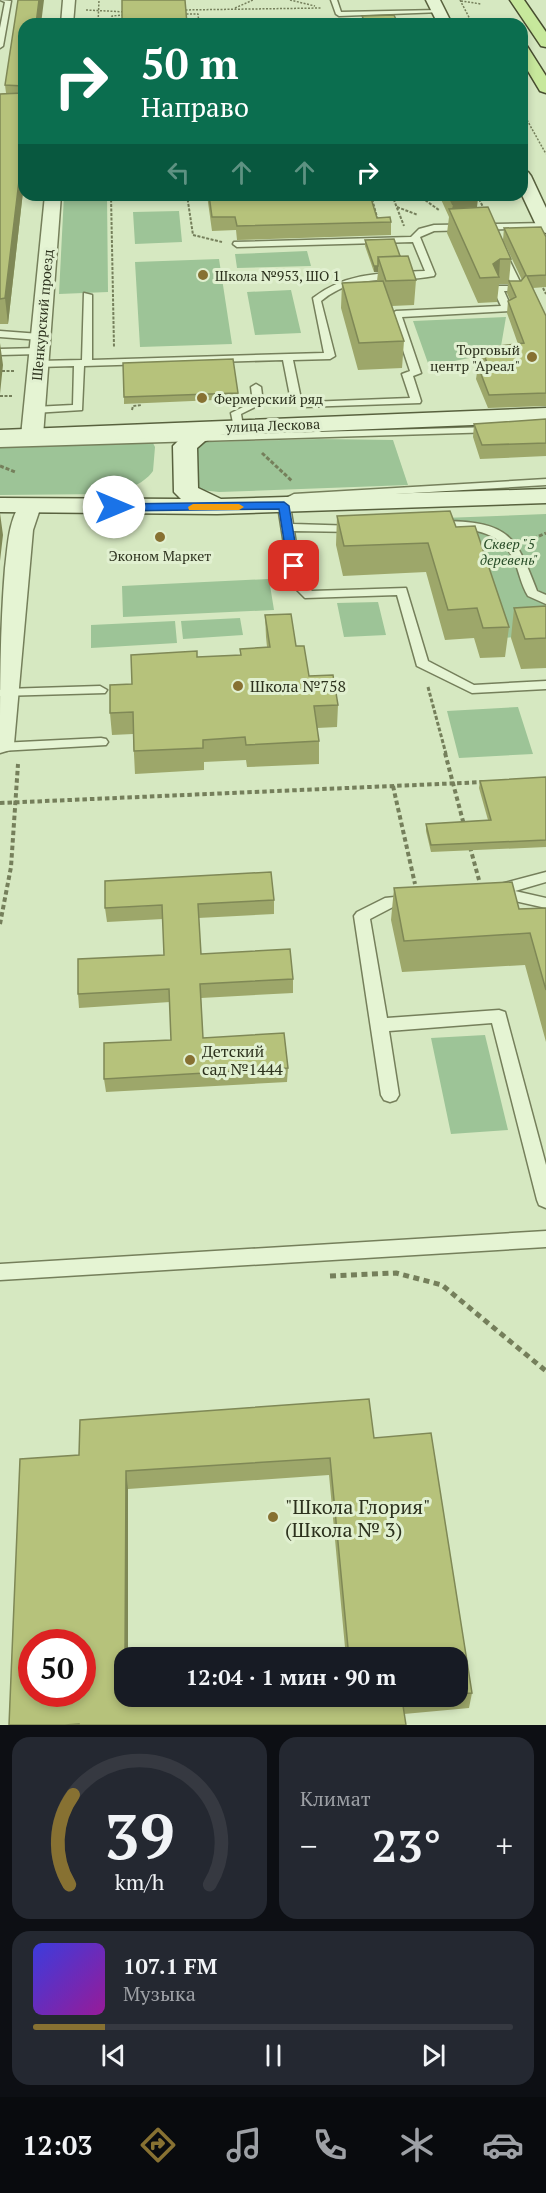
<!DOCTYPE html>
<html lang="ru">
<head>
<meta charset="utf-8">
<style>
  body { margin:0; font-family:"PT Serif",serif; background:#242831; color:#f1f3f6; height:100vh; display:flex; flex-direction:column; font-size:22px; white-space:nowrap }
  * { box-sizing:border-box; margin:0 }
  p { font-size:20px; color:#9ea1a6 }
  .icon { flex:none; width:33px; height:33px; fill:none; stroke:currentColor; stroke-width:2; stroke-linecap:round; stroke-linejoin:round }
  .map { position:relative; height:1725px; overflow:hidden }
  .sheet { display:flex; flex-direction:column; gap:12px; padding:12px; background:#0d0f14; flex:1 }
  .sheet>* { flex:none }
  .top-card { position:absolute; left:18px; top:18px; width:510px; height:183px; border-radius:18px; box-shadow:0 3px 9px #0003; background:#0b6e4f; color:#fff; overflow:hidden }
  .speed { position:absolute; left:18px; top:1629px; display:flex; gap:12px; font-size:30px; font-weight:700; text-align:center }
  .speed>* { display:grid; place-content:center; width:78px; height:78px; border-radius:50%; background:#171b24; box-shadow:0 3px 9px #0003; line-height:1 }
  .speed .limit { border:9px solid #d22; background:#fff; color:#111 }
  .pin { position:absolute; display:grid; place-items:center; width:51px; height:51px; color:#fff; margin:-26px; border-radius:12px; box-shadow:0 3px 9px #0006 }
  .me { position:absolute; width:66px; margin:-33px; rotate:90deg; stroke-linejoin:round; filter:drop-shadow(0 0 4px #0008) }
  .turn { display:flex; align-items:center; gap:21px; height:126px; padding:0 24px; font-size:27px }
  .turn .icon { width:78px; height:78px; stroke-width:2.5 }
  .turn b { display:block; font-size:42px; line-height:51px }
  .lanes { display:flex; align-items:center; height:57px; padding:0 24px; background:#0003; justify-content:center; gap:30px; direction:ltr }
  .lanes .off { opacity:.35 }
  .big { font-size:45px; font-weight:800; line-height:1.1 }
  .sheet .widget { flex:1; display:flex; flex-direction:column; justify-content:center; gap:9px; min-width:0; padding:0 21px; border-radius:18px; background:#242831 }
  .sheet .dial { align-items:center; gap:0 }
  .dial svg { height:156px; overflow:visible; fill:none; stroke:#363941; stroke-width:7; stroke-linecap:round; text-anchor:middle }
  .dial text { fill:#f1f3f6; stroke:none }
  .song { display:flex; align-items:center; gap:18px }
  .cover { width:72px; height:72px; border-radius:9px; background:linear-gradient(135deg,hsl(240 70% 55%),hsl(300 70% 35%)) }
  .played { height:6px; border-radius:3px; background:linear-gradient(90deg,#877132 15%,#363941 15%) }
  .keys { display:flex; justify-content:space-around; direction:ltr }
  .heat { display:flex; justify-content:space-between; align-items:center; font-size:33px; direction:ltr }
  .sheet .tiles { flex:1; display:grid; gap:12px; grid-template-columns:1fr 1fr }
  .widget:last-child { grid-column:span 2 }
  .trip { position:absolute; left:114px; top:1647px; width:354px; height:60px; border-radius:18px; background:#171b24; box-shadow:0 3px 9px #0003; font-weight:800; line-height:60px; text-align:center }
  .dock { display:flex; height:96px; justify-content:space-around; align-items:center; background:#090b0e; color:#9ea1a6 }
  .dock .icon { width:42px; height:42px }
  .dock .current { color:#877132 }
  .dock b { font-size:27px; color:#f1f3f6 }
  .map>svg:first-child { display:block }
</style>
</head>
<body>
<div class="map">
<svg width="546" height="1725" viewBox="0 0 546 1725">
  <rect width="100%" height="100%" fill="#d6e8c1"/>
  <path fill="#9dc497" d="M64 195H107L108 292 59 294Z
    M179 211 182 242 135 244 133 212Z
    M307 251 311 266 237 268 235 254Z
    M219 259 232 344 140 347 135 262Z
    M291 290 301 333 255 335 247 292Z
    M506 317 500 352 429 366 413 321Z
    M319 439 393 440 408 485 219 492 201 490 192 485 195 445 204 442Z
    M146 441 153 443 155 447 153 471C142 486 125 490 108 494L0 495V444Z
    M546 514V636L499 638 444 518Z
    M269 579 274 610 123 617 122 586Z
    M378 602 386 635 344 637 337 603Z
    M240 618 243 635 183 639 181 621Z
    M175 621 177 643 91 648V625Z
    M518 707 533 754 459 758 447 711Z
    M485 1035 508 1130 451 1134 431 1038Z"/>
  <g fill="none" stroke-linecap="round" stroke-linejoin="round">
    <g stroke="#757f5b" stroke-width="3">
      <path id="service" d="M0 0 11 1 3 46 0 48V28L5 2Z
        M331 0H337L341 12 439 10 442 12 339 16 336 14Z
        M546 223 545 228 434 231 420 237 435 274 434 276C392 284 358 271 321 301L335 356 330 359 293 360 301 399 308 402 410 398 402 374 410 371 391 314 396 311 501 306 493 289 498 286H512L497 251 504 249 523 288 518 291H504L512 309 510 311 402 317 421 373 413 376 421 401 420 403 303 407 291 401 283 360 84 366 82 410 34 413 29 410 34 407 73 405 74 366 38 367 33 364 38 361 82 360 84 293 92 295V360L324 353 313 298C346 272 385 273 425 271L413 242 237 247 233 244 234 242 411 237 419 229 434 225Z
        M0 331 40 334 45 337 40 340 0 337Z
        M0 349 39 348 44 351 39 354 0 355Z
        M256 384 261 387 263 403 241 414 243 426 234 428 231 413 253 402 251 387Z
        M492 427 497 430 496 432 0 447V441Z
        M546 479V485L294 500 288 497 294 494Z
        M284 503 290 506 293 524 357 526 363 529 357 532 294 531 302 582 312 591 406 588 428 661 474 685 546 681V689L472 693 417 666 397 595 305 598 290 583 278 506Z
        M445 521C509 522 516 536 537 591L546 595V604L528 596C521 585 519 571 514 560 500 528 465 528 435 528L429 525 435 522Z
        M100 686 107 690 105 693 0 696V690L4 689Z
        M101 738 106 739 108 742 106 745 0 751V743Z
        M546 872V882L515 891 546 898V908L492 896 486 891 489 887Z
        M413 895 418 896 421 900 418 904 393 907 370 919 387 1018 499 1010 505 1012 546 1165V1208L539 1205 537 1200 492 1023 389 1031 399 1095 396 1100 390 1102 384 1100 381 1095 354 916 357 912 385 898Z
        M546 1231V1247L0 1280V1264Z"/>
    </g>
    <g stroke="#757f5b" stroke-width="3">
      <path id="minor" d="M63 0H75L73 24H61Z
        M45 195H61L43 436 40 441 32 442 24 441 21 436Z
        M30 499 38 501 41 506 33 530 14 744 10 750 0 753C0 691 0 629 5 568 8 545 8 521 22 501Z"/>
    </g>
    <g stroke="#58613e" stroke-width="3">
      <path id="secondary" d="M426 0H440L452 24H438Z
        M522 171 528 172 531 176 546 208V233L539 231 537 227 522 195Z
        M546 408V422L220 435 205 441 197 448 198 488 221 499 546 489V503L217 514 0 512V498L181 499 174 492 173 446 182 437 0 444V430Z"/>
    </g>
    <g stroke="#474d2f" stroke-width="3">
      <path id="primary" d="M510 0H524L546 32V47L541 46Z
        M522 45 527 46 546 76V93L540 91 522 61Z"/>
    </g>
    <path stroke="#757f5b" stroke-width="1.5" stroke-dasharray="2 1.5" stroke-linecap="butt" d="M290 0 315 6
      M460 0 472 23
      M461 1 481 4
      M235 8 253 0
      M86 10 127 12
      M182 10 322 8
      M183 14H198L199 24
      M463 23 494 24
      M98 24 99 0
      M112 24V16L124 15
      M522 111 546 154"/>
    <path stroke="#757f5b" stroke-width="2" stroke-dasharray="3 1.5" stroke-linecap="butt" d="M111 195 114 347
      M187 195 193 235 222 242
      M371 195 378 221
      M392 195 404 226
      M418 195 439 210
      M477 195 484 209
      M397 207 418 215
      M541 284 546 294
      M2 371H15
      M0 396H13
      M132 410 133 406 142 405"/>
    <path stroke="#757f5b" stroke-width="3" stroke-dasharray="4 2" stroke-linecap="butt" d="M262 453 292 481
      M0 466 15 472
      M528 541 546 533
      M428 687 446 754"/>
    <path stroke="#757f5b" stroke-width="4" stroke-dasharray="4.5 3" stroke-linecap="butt" d="M445 753 464 825
      M393 786 415 884
      M0 803 485 782
      M470 847 479 880
      M0 924 11 867 18 764"/>
    <path stroke="#757f5b" stroke-width="5" stroke-dasharray="6 4.5" stroke-linecap="butt" d="M330 1276 396 1273 442 1285 546 1371"/>
    <use href="#service" fill="#e5f4d3" fill-rule="evenodd"/>
    <use href="#minor" fill="#e5f4d3" fill-rule="evenodd"/>
    <use href="#secondary" fill="#e5f4d3" fill-rule="evenodd"/>
    <use href="#primary" fill="#c7e89c" fill-rule="evenodd"/>
  </g>
  <path fill="#9da76a" fill-rule="evenodd" d="M362 16 398 24H362Z
    M24 24V183L8 324H0V94L6 93 5 85Z
    M207 195H370L377 218 391 222V235L237 240 236 230 212 231Z
    M439 195H478L477 207 462 208 511 259 509 281H521L522 280 503 240 504 228 546 237V287L533 288 546 316V406L488 408 476 379 478 366H482L480 361 482 348 518 344 507 313 508 301 510 300 507 293 508 284H499L497 302 478 303 447 233 449 217Z
    M365 240 400 256 416 280 414 305 392 306 404 341 402 368 358 370 341 308 342 283 377 281 378 272H374L365 246Z
    M238 393V399L124 404V397Z
    M546 419V456L480 459 473 437 474 424Z
    M337 516 456 527 509 627 505 657 480 658 474 638 445 640 426 572 343 576 336 545Z
    M546 606V668L521 669 511 638 514 608Z
    M265 615 296 646 309 676 338 705 337 727 317 728 319 741V764L247 767 246 760 204 762V770L135 774 133 734 112 735 110 713 132 684 197 657 240 655 267 647 266 637Z
    M546 777V847L431 852 426 831V824L488 820 479 788 480 781Z
    M394 888 519 909 546 908V1042L525 965 402 972 391 920Z
    M274 900V914L198 918 201 954 293 979V993L201 998 203 1038 288 1068 287 1082 106 1092 104 1079 171 1040 170 1002 79 1008 78 994 164 955 163 919 107 922 105 908Z
    M374 1438 472 1693 469 1708 404 1714 406 1725H9L20 1459ZM329 1475 346 1658H458V1696H149L128 1698 124 1658H128V1489Z"/>
  <path fill="#7f8856" d="M39 0H44L41 24H36Z
    M24 139V183L8 324 5 298Z
    M450 195H478L477 207 452 209 453 205Z
    M500 259 499 277 493 264Z
    M374 266H378V272H374Z
    M0 343 3 365 0 394Z
    M0 513 3 535 0 561Z
    M126 1471 128 1489V1658H125Z"/>
  <path fill="#b6c27b" stroke="#7f8856" stroke-width="1.5" fill-rule="evenodd" d="M18 0H39L36 24H24V139L5 298 0 299V94L23 93V86L5 85Z
    M122 0H185L187 24H122Z
    M394 15 398 24H366L362 16Z
    M331 23V24H288Z
    M209 195H370L377 218 390 217 391 222 237 226 235 217H212Z
    M448 195H451L453 205Z
    M488 207 511 259H500L493 264 499 277 480 278 449 209Z
    M541 227 546 237V275L527 276 546 316V393L489 395 478 366H488L482 348 524 343 508 301 516 297 509 281H521L526 275 504 228Z
    M394 239 400 256 378 257V266H374L365 240Z
    M408 256 416 280 386 281 378 257Z
    M383 281 404 341 359 343 342 283Z
    M233 359 238 393 124 397 123 363Z
    M546 419V443L482 445 474 424Z
    M450 511 456 527 475 526 509 627 483 628 477 608 448 610 428 543 344 546 337 516Z
    M546 606V638L525 639 514 608Z
    M291 614 296 646H304L309 676 333 675 338 705 314 706 319 741 246 745 245 737 203 740V748L134 751 133 712 110 713V685L132 684 131 655 197 651V657L241 655 240 649 270 647 265 615Z
    M546 777V840L431 845 426 824 491 820 480 781Z
    M271 872 274 900 198 904 201 954 290 949 293 979 200 984 203 1038 284 1033 288 1068 104 1079V1043L171 1040 169 989 78 994V959L164 955 162 905 105 908V881Z
    M512 882 519 909 546 908V990L530 933 404 941 394 888Z
    M369 1399 374 1438 431 1433 472 1693 458 1694V1658H349L330 1458 126 1471 125 1658H124L125 1698 149 1696H432L402 1699 406 1725H79V1724L65 1725H9L20 1459 79 1455 80 1420ZM32 1642H82V1694H32Z"/>
  <path fill="#1a73e8" stroke="#114b97" stroke-width="1.5" d="M284 502 289 506 299 566 294 570 288 566 279 509 114 511 109 507 114 504Z"/>
  <path fill="#f59e0b" d="M193 504H239L244 507 239 510H189L188 507Z"/>
  <g fill="#877132" stroke="#e1f0d0" stroke-width="2">
    <circle cx="203" cy="275" r="6"/>
    <circle cx="532" cy="357" r="6"/>
    <circle cx="202" cy="398" r="6"/>
    <circle cx="160" cy="537" r="6"/>
    <circle cx="238" cy="686" r="6"/>
    <circle cx="190" cy="1060" r="6"/>
    <circle cx="273" cy="1517" r="6"/>
  </g>
  <g text-anchor="middle" dominant-baseline="central" stroke-width="6" stroke-linejoin="round" paint-order="stroke">
    <g font-size="14" fill="#2c311d" stroke="#e1f0d0" text-anchor="start">
      <text x="215" y="275">Школа №953, ШО 1</text>
      <text x="520" y="349" text-anchor="end">Торговый<tspan x="520" dy="16">центр "Ареал"</tspan></text>
      <text x="214" y="398">Фермерский ряд</text>
      <text x="160" y="555" text-anchor="middle">Эконом Маркет</text>
    </g>
    <g font-size="14" fill="#2c311d" stroke="#e1f0d0">
      <text transform="translate(42 315) rotate(-85)">Шенкурский проезд</text>
      <text transform="translate(273 425) rotate(-2)">улица Лескова</text>
    </g>
    <g font-size="14" font-style="italic" fill="#264b26" stroke="#e1f0d0">
      <text x="509" y="543">Сквер "5<tspan x="509" dy="16">деревень"</tspan></text>
    </g>
    <g font-size="16" fill="#2c311d" stroke="#e1f0d0" text-anchor="start">
      <text x="250" y="686">Школа №758</text>
      <text x="202" y="1051">Детский<tspan x="202" dy="18">сад №1444</tspan></text>
    </g>
    <g font-size="20" fill="#2c311d" stroke="#e1f0d0" text-anchor="start">
      <text x="285" y="1506">"Школа Глория"<tspan x="285" dy="23">(Школа № 3)</tspan></text>
    </g>
  </g>
</svg>
<div class="speed"><div class="limit">50</div></div>
<div class="pin" style="left:294px;top:566px;background:#d93025"><svg class="icon" aria-label="arrive" viewBox="0 0 24 24"><path d="M6 21V4h12l-3 4 3 4H6"/></svg></div>
<svg class="me" style="left:114px;top:507px" viewBox="-20 -20 40 40"><circle r="19" fill="#fff"/><path d="M0-13L10 11 0 6-10 11z" fill="#1a73e8"/></svg>
<div class="trip">12:04 · 1 мин · 90 m</div>
<div class="top-card">
<div class="turn"><svg class="icon" aria-label="right" viewBox="0 0 24 24"><path d="M7 20v-9h11M14 6l5 5-5 5"/></svg><div><b>50 m</b>Направо</div></div>
<div class="lanes"><svg class="icon off" aria-label="left" viewBox="0 0 24 24"><path d="M17 20v-9H6M10 6l-5 5 5 5"/></svg><svg class="icon off" aria-label="ahead" viewBox="0 0 24 24"><path d="M12 20V5M6 11l6-6 6 6"/></svg><svg class="icon off" aria-label="ahead" viewBox="0 0 24 24"><path d="M12 20V5M6 11l6-6 6 6"/></svg><svg class="icon" aria-label="right" viewBox="0 0 24 24"><path d="M7 20v-9h11M14 6l5 5-5 5"/></svg></div>
</div>
</div>
<section class="sheet">
<div class="tiles">
<div class="widget dial"><svg viewBox="0 0 100 80">
<path d="M14 69A42 42 0 1 1 86 69"/>
<path d="M14 69A42 42 0 0 1 16 23" stroke="#877132"/>
<text x="50" y="56" font-size="32" font-weight="700">39</text>
<text x="50" y="72" font-size="11">km/h</text>
</svg></div>
<div class="widget"><p>Климат</p>
<div class="heat"><a>−</a><b class="big">23°</b><a>+</a></div>
</div>
<div class="widget">
<div class="song"><i class="cover"></i><div><b>107.1 FM</b><p>Музыка</p></div></div>
<div class="played"></div>
<div class="keys"><svg class="icon" aria-label="previous" viewBox="0 0 24 24"><path d="M18 5L8 12l10 7zM5 5v14"/></svg><svg class="icon" aria-label="pause" viewBox="0 0 24 24"><path d="M8 5v14M16 5v14"/></svg><svg class="icon" aria-label="next" viewBox="0 0 24 24"><path d="M6 5l10 7-10 7zM19 5v14"/></svg></div>
</div>
</div>
</section>
<nav class="dock">
<b>12:03</b>
<svg class="icon current" aria-label="directions" viewBox="0 0 24 24"><path d="M12 3l9 9-9 9-9-9zM9 14v-3h6M13 9l2 2-2 2"/></svg>
<svg class="icon" aria-label="music" viewBox="0 0 24 24"><path d="M9 18V5l10-2v13"/><circle cx="6" cy="18" r="3"/><circle cx="16" cy="16" r="3"/></svg>
<svg class="icon" aria-label="phone" viewBox="0 0 24 24"><path d="M5 4h4l2 5-3 2q2 4 5 5l2-3 5 2v4C11 20 4 13 5 4z"/></svg>
<svg class="icon" aria-label="climate" viewBox="0 0 24 24"><path d="M12 3v18M4 7l16 10M4 17L20 7"/></svg>
<svg class="icon" aria-label="car" viewBox="0 0 24 24"><path d="M5 17H2v-5l4-1 3-4h7l3 4 3 1v5h-3M9 17h6M6 11h13"/><circle cx="7" cy="17" r="2"/><circle cx="17" cy="17" r="2"/></svg>
</nav>
</body>
</html>
